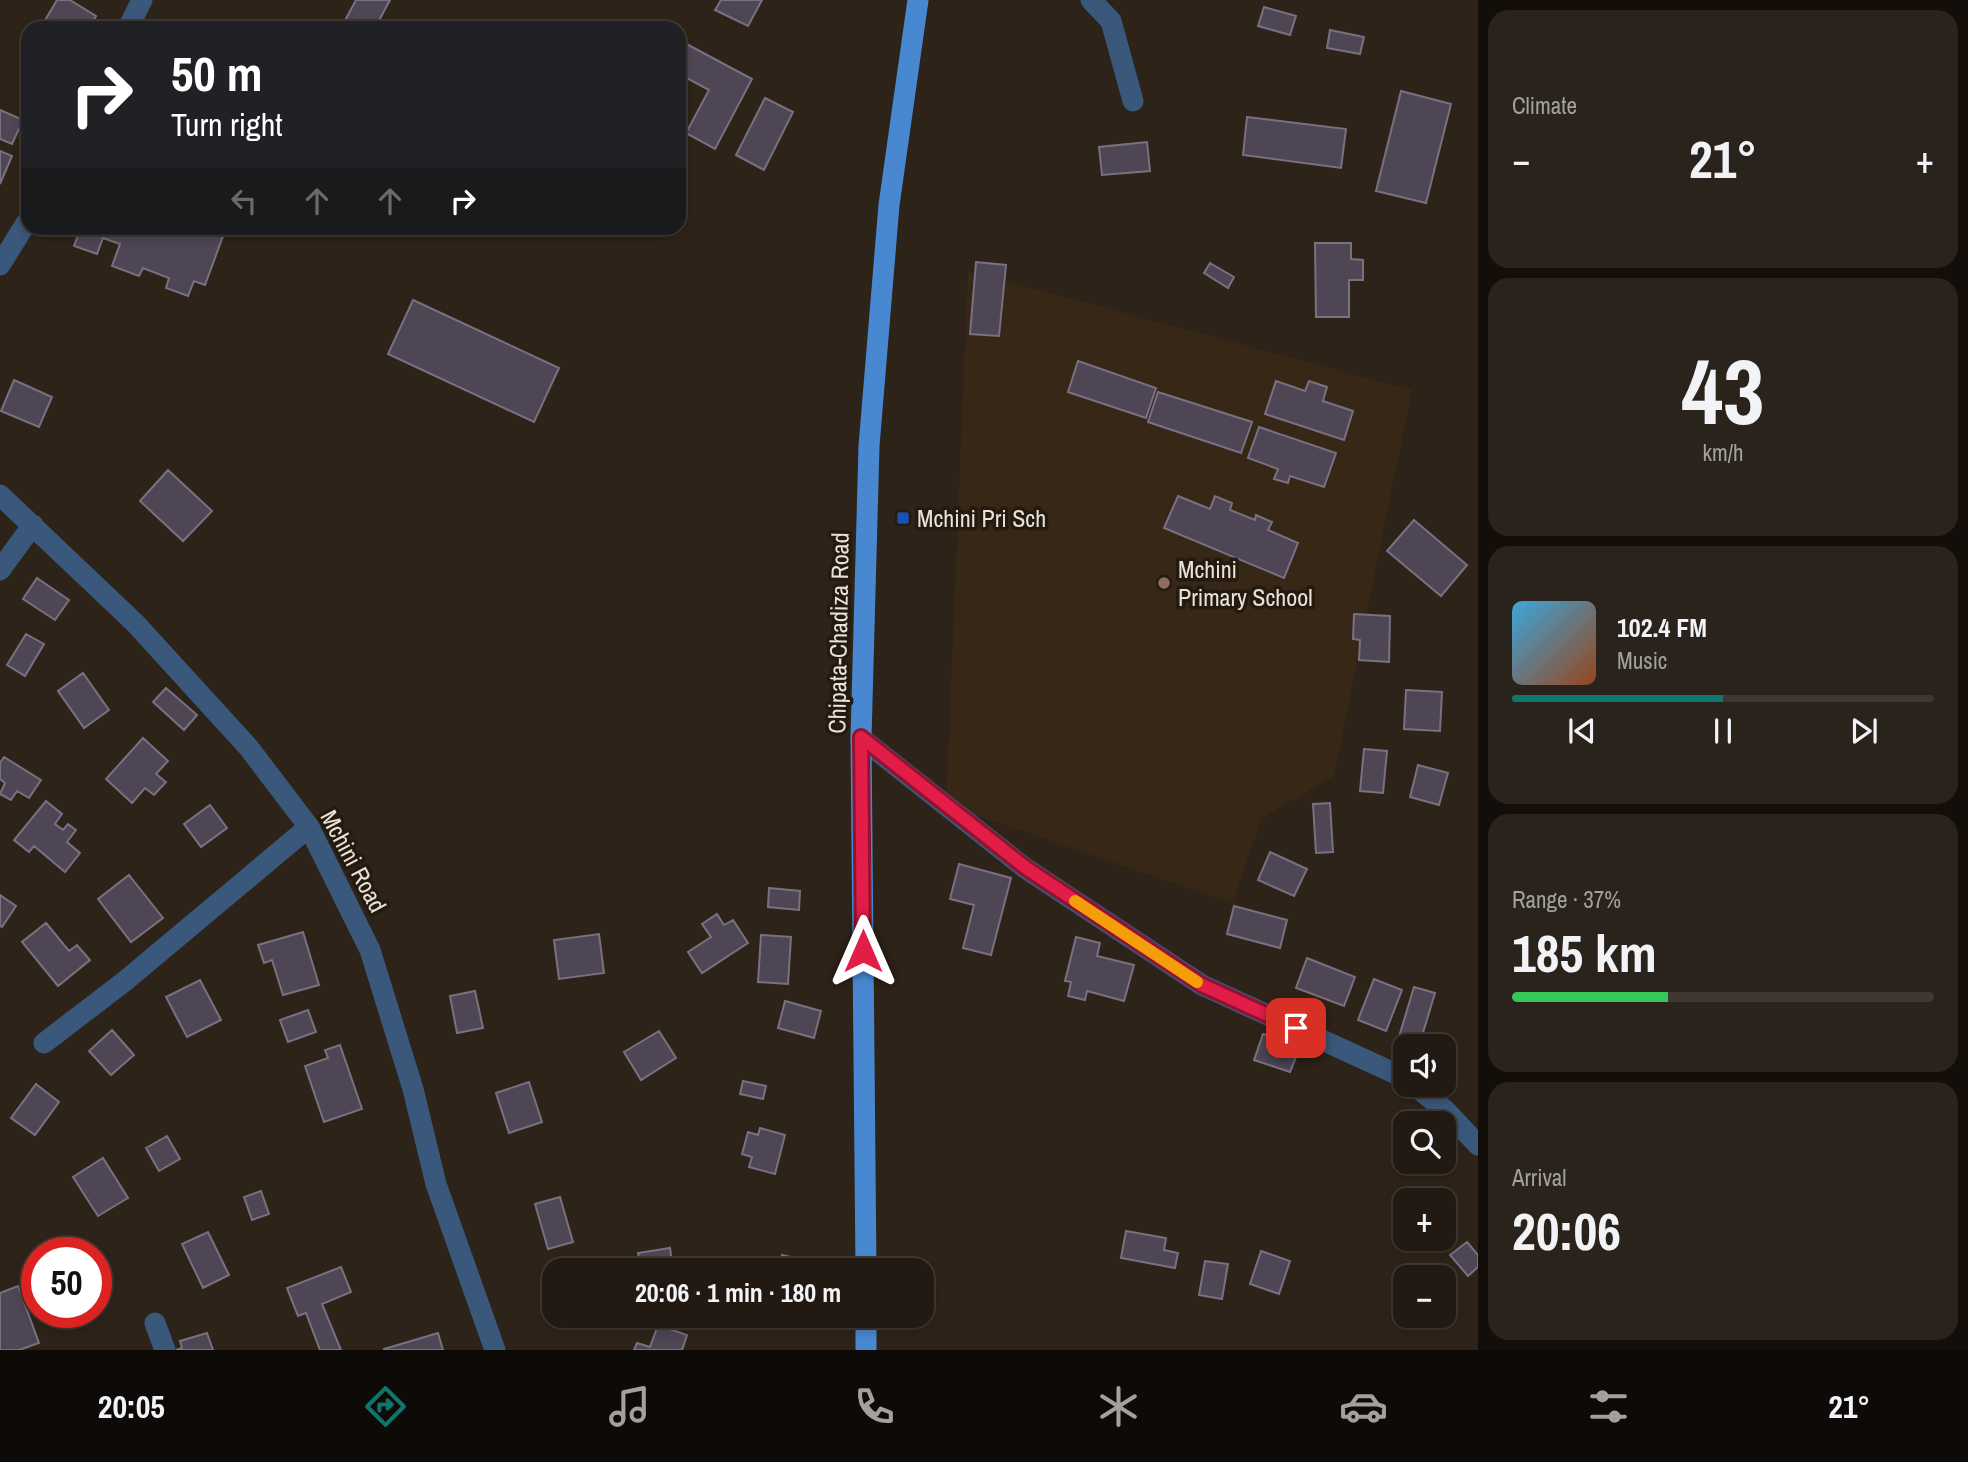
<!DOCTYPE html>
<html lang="en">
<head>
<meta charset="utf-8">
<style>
  body { margin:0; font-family:"Archivo Narrow",sans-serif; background:#2a231b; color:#f1f3f6; height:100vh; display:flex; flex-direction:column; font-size:26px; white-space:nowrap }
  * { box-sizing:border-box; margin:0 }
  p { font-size:23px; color:#a2a19f }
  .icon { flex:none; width:38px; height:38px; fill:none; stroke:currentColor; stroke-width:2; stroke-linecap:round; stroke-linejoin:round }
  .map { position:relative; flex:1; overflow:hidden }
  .panel { display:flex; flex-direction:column; gap:10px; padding:10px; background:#130e0a; width:490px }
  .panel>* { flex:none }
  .top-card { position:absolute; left:21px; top:21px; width:665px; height:214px; border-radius:21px; box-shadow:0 4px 10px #0003,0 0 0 2px #3f3832; background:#202124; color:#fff; overflow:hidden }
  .tools { position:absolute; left:1393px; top:1034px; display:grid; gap:14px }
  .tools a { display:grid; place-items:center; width:63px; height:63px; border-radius:14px; background:#221a12; box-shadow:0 4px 10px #0003,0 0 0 2px #3f3832; font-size:35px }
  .speed { position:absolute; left:21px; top:1237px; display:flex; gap:14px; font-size:35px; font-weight:700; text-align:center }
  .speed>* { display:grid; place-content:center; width:91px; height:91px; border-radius:50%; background:#221a12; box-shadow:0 4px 10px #0003,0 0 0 2px #3f3832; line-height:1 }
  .speed .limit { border:10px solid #d22; background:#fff; color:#111 }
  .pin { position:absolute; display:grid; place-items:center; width:60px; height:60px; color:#fff; margin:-30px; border-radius:14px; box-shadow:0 4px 10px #0006 }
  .me { position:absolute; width:77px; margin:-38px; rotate:0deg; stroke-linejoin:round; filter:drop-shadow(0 0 5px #0008) }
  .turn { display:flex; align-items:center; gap:24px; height:147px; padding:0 35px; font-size:32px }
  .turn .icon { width:91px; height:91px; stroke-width:2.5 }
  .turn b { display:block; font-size:49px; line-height:60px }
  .lanes { display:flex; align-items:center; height:66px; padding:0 35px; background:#0003; justify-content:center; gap:35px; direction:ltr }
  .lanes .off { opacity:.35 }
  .big { font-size:52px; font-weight:700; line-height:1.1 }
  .panel .widget { flex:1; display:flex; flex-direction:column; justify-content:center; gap:10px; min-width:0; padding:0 24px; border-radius:21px; background:#2a231b }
  .panel .dial { align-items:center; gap:0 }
  .dial b { font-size:91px; line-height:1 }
  .song { display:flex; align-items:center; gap:21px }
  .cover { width:84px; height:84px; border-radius:10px; background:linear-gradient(135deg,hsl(200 70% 55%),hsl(20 70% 35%)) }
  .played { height:7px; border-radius:4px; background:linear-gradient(90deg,#0f766e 50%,#3f3832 50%) }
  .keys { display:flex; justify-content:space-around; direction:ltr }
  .heat { display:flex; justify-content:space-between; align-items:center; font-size:38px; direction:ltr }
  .charge { height:10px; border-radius:5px; background:linear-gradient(90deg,#34c759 37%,#3f3832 0) }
  .trip { position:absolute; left:542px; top:1258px; width:392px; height:70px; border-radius:21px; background:#221a12; box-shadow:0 4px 10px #0003,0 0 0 2px #3f3832; font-weight:700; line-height:70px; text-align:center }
  .dock { display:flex; height:112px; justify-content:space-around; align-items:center; background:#0e0a07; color:#a2a19f }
  .dock .icon { width:49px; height:49px }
  .dock .selected { color:#0f766e }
  .dock b { font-size:32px; color:#f1f3f6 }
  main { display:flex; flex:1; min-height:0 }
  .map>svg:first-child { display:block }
</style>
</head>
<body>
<main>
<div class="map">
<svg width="1478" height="1350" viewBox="0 0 1478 1350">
  <rect width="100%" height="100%" fill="#2e2318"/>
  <path fill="#362716" d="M968 271 1412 390 1334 776 1262 818 1232 903 946 805Z"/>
  <path fill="#4e4655" stroke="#797181" stroke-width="2" d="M57 0H70L96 16 89 28H54L44 22Z
    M356 0H390L375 28H341Z
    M721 0H762L748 26 715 10Z
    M1264 7 1296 16 1290 35 1258 26Z
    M623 20 643 28H620Z
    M1330 30 1364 37 1360 54 1327 48Z
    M679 40 752 79 715 149 686 133 709 90 679 74Z
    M1401 91 1451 104 1426 203 1376 191Z
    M765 98 793 112 764 170 736 155Z
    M0 110 23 120 12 144 0 139Z
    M1247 117 1346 129 1341 168 1243 155Z
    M1147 142 1150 171 1102 175 1099 147Z
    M0 151 12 156 0 184Z
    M81 228H226L205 285 194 281 188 296 166 288 169 278 143 268 139 276 112 266 120 244 103 238 97 254 74 246Z
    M1315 243H1351V259L1363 260V280H1349V317H1316Z
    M976 262 1006 265 999 336 970 334Z
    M1210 263 1234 277 1228 288 1204 273Z
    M413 300 559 368 534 422 388 354Z
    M1078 361 1156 388 1146 418 1068 392Z
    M14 380 52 397 39 427 1 411Z
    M1276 381 1305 391 1309 381 1327 387 1323 401 1353 411 1344 440 1265 414Z
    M1158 392 1252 422 1241 453 1148 422Z
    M1259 427 1336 453 1324 487 1290 476 1288 483 1274 479 1278 469 1248 458Z
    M168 470 212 511 183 541 140 501Z
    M1178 496 1210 509 1215 496 1232 503 1230 510 1255 520 1256 515 1272 522 1268 530 1298 543 1284 578 1164 528Z
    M1414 520 1467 565 1441 596 1387 551Z
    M37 578 69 600 55 620 23 599Z
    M1354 614 1390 616 1389 662 1359 660 1360 640 1353 639Z
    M26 634 44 644 25 676 7 665Z
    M83 673 109 710 84 728 58 691Z
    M166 688 197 715 184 730 153 702Z
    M1406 690 1442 692 1440 731 1404 729Z
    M143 738 168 761 156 774 166 782 154 795 145 788 132 803 106 779Z
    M1364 749 1387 751 1383 793 1360 791Z
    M4 757 41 780 29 798 17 791 11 800 0 794 5 783 0 779V763Z
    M1418 765 1448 773 1439 805 1410 797Z
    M46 801 62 814 55 824 63 830 68 824 76 830 67 842 80 853 65 872 34 846 29 852 14 840Z
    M1330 803 1333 852 1316 853 1313 804Z
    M210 805 227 828 201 847 184 824Z
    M1270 852 1307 869 1294 896 1258 880Z
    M959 864 1011 878 991 955 963 948 974 905 950 899Z
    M129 875 163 918 131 942 98 899Z
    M769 888 800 891 799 910 768 907Z
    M0 895 16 906 2 927 0 926Z
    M1234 906 1287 920 1280 948 1227 934Z
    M717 914 724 925 733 920 748 943 702 973 688 952 711 937 702 924Z
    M46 923 69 951 77 945 90 960 58 986 22 942Z
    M303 932 319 985 283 995 272 960 264 963 258 945Z
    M599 934 604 973 559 979 554 940Z
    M761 935 791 937 788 984 758 982Z
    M1076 937 1100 943 1097 956 1134 965 1124 1001 1087 991 1085 1000 1068 996 1071 982 1065 981Z
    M1307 958 1355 977 1344 1006 1296 988Z
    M1374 979 1402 990 1386 1031 1358 1020Z
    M200 980 221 1020 187 1037 166 997Z
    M1414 987 1435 993 1419 1046 1398 1040Z
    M475 991 483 1028 457 1033 450 996Z
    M785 1001 821 1011 814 1038 778 1028Z
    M308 1010 316 1032 288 1042 280 1020Z
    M112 1030 134 1055 111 1075 89 1051Z
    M659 1031 676 1058 641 1080 624 1052Z
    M1263 1034 1300 1047 1290 1072 1254 1060Z
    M340 1045 362 1109 324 1122 305 1066 328 1058 325 1050Z
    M743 1081 766 1086 763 1099 740 1094Z
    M529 1082 542 1122 509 1133 496 1093Z
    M36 1084 59 1102 35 1135 11 1118Z
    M760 1128 785 1135 775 1174 749 1167 752 1157 742 1154 748 1132 758 1135Z
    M167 1136 180 1159 159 1171 146 1148Z
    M103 1158 128 1198 98 1216 73 1177Z
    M261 1191 269 1214 252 1220 244 1197Z
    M560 1197 573 1242 548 1249 535 1204Z
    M1126 1231 1166 1238 1164 1250 1178 1253 1175 1268 1121 1258Z
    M208 1232 229 1275 203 1288 182 1244Z
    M1467 1242 1478 1255V1267L1468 1276 1450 1255Z
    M670 1248 673 1270H641L638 1253Z
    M1261 1251 1290 1261 1279 1294 1250 1284Z
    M782 1255 795 1258 793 1270H779Z
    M1205 1261 1228 1264 1222 1299 1199 1295Z
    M341 1267 351 1292 322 1304 341 1350H320L306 1313 298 1316 287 1288Z
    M18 1286 39 1343 19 1350H0V1293Z
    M658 1325 687 1335 682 1350H634L637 1343 650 1347Z
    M207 1333 213 1350H176L182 1348 180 1341Z
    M438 1333 443 1350H384V1349Z"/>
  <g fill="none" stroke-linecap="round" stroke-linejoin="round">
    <path stroke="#3a587b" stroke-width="21" d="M1091 0 1111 21 1133 101
      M128 28 142 0
      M0 265 28 220
      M0 495 135 623 249 748 309 827 370 950 413 1089 436 1184 495 1350
      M0 570 33 525
      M861 738 1025 868 1202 985 1405 1078
      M44 1043 125 981 309 827
      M1414 1085 1445 1110 1478 1145
      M155 1323 165 1350"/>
    <path stroke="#4888d1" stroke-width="21" d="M866 1270 861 738 869 446 889 205 918 0
      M866 1350V1316"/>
  </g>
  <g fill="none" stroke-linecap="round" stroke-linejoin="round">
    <g stroke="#92132f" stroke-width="18">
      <path id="route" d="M863 951 861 737 1026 868 1202 985 1296 1028"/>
    </g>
    <use href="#route" stroke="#e11d48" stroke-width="12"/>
    <path stroke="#f59e0b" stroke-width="12" d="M1075 901 1197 982"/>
  </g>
  <rect fill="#1a4fb4" stroke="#241a0e" stroke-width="2.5" x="896" y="511" width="14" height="14" rx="3.5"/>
  <circle fill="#8d6e63" stroke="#241a0e" stroke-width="2.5" cx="1164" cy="583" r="7"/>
  <g text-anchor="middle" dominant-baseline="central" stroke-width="7" stroke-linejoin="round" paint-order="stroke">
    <g font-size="24" fill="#e9e2da" stroke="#241a0e" text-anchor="start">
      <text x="917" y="518">Mchini Pri Sch</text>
      <text x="1178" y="569">Mchini<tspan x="1178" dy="28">Primary School</tspan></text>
    </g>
    <g font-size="24" fill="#e9e2da" stroke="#241a0e">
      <text transform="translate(838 633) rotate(-89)">Chipata-Chadiza Road</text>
      <text transform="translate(354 861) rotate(62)">Mchini Road</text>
    </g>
  </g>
</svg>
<div class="tools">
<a><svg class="icon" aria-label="sound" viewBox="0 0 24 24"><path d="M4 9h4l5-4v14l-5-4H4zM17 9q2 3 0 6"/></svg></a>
<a><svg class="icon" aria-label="search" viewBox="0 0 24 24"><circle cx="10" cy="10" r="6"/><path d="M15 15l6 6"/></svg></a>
<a>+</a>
<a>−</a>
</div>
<div class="speed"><div class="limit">50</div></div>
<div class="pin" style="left:1296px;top:1028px;background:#d93025"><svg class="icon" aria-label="arrive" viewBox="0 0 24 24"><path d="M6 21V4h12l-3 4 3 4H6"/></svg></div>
<svg class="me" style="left:863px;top:951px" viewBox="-20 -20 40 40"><path d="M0-17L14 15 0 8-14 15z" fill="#e11d48" stroke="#fff" stroke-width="4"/></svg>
<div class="trip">20:06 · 1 min · 180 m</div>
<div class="top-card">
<div class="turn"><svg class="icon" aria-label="right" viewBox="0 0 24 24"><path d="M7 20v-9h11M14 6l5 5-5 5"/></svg><div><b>50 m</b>Turn right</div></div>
<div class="lanes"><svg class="icon off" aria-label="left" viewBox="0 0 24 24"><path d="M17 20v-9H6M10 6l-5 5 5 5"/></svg><svg class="icon off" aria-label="ahead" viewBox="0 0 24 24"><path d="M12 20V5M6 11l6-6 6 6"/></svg><svg class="icon off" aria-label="ahead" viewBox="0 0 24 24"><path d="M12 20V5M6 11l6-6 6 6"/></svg><svg class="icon" aria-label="right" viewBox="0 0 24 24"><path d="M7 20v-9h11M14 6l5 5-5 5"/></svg></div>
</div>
</div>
<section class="panel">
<div class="widget"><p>Climate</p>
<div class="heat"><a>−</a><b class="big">21°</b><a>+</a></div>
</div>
<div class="widget dial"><b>43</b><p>km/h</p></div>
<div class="widget">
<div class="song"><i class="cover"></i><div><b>102.4 FM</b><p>Music</p></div></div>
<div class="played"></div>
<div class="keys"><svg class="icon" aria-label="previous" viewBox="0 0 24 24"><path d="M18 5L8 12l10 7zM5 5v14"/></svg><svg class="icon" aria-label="pause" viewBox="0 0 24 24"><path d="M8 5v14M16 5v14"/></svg><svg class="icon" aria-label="next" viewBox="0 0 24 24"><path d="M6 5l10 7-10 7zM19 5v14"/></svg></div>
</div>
<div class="widget"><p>Range · 37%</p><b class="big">185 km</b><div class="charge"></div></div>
<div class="widget"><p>Arrival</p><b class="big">20:06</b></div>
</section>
</main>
<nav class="dock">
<b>20:05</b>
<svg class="icon selected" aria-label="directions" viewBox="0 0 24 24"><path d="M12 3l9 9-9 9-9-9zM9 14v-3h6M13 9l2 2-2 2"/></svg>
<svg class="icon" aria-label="music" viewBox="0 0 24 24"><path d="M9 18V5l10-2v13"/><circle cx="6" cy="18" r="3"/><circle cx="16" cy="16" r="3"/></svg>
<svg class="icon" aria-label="phone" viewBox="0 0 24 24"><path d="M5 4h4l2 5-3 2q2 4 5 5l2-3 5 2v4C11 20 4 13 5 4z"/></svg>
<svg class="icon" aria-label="climate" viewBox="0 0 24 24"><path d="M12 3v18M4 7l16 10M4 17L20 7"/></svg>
<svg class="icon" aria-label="car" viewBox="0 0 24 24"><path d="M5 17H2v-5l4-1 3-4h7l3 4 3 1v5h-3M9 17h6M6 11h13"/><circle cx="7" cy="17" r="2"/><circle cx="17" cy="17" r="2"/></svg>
<svg class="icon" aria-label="filters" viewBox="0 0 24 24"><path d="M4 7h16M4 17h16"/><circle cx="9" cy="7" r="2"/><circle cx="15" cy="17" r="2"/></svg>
<b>21°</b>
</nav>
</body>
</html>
